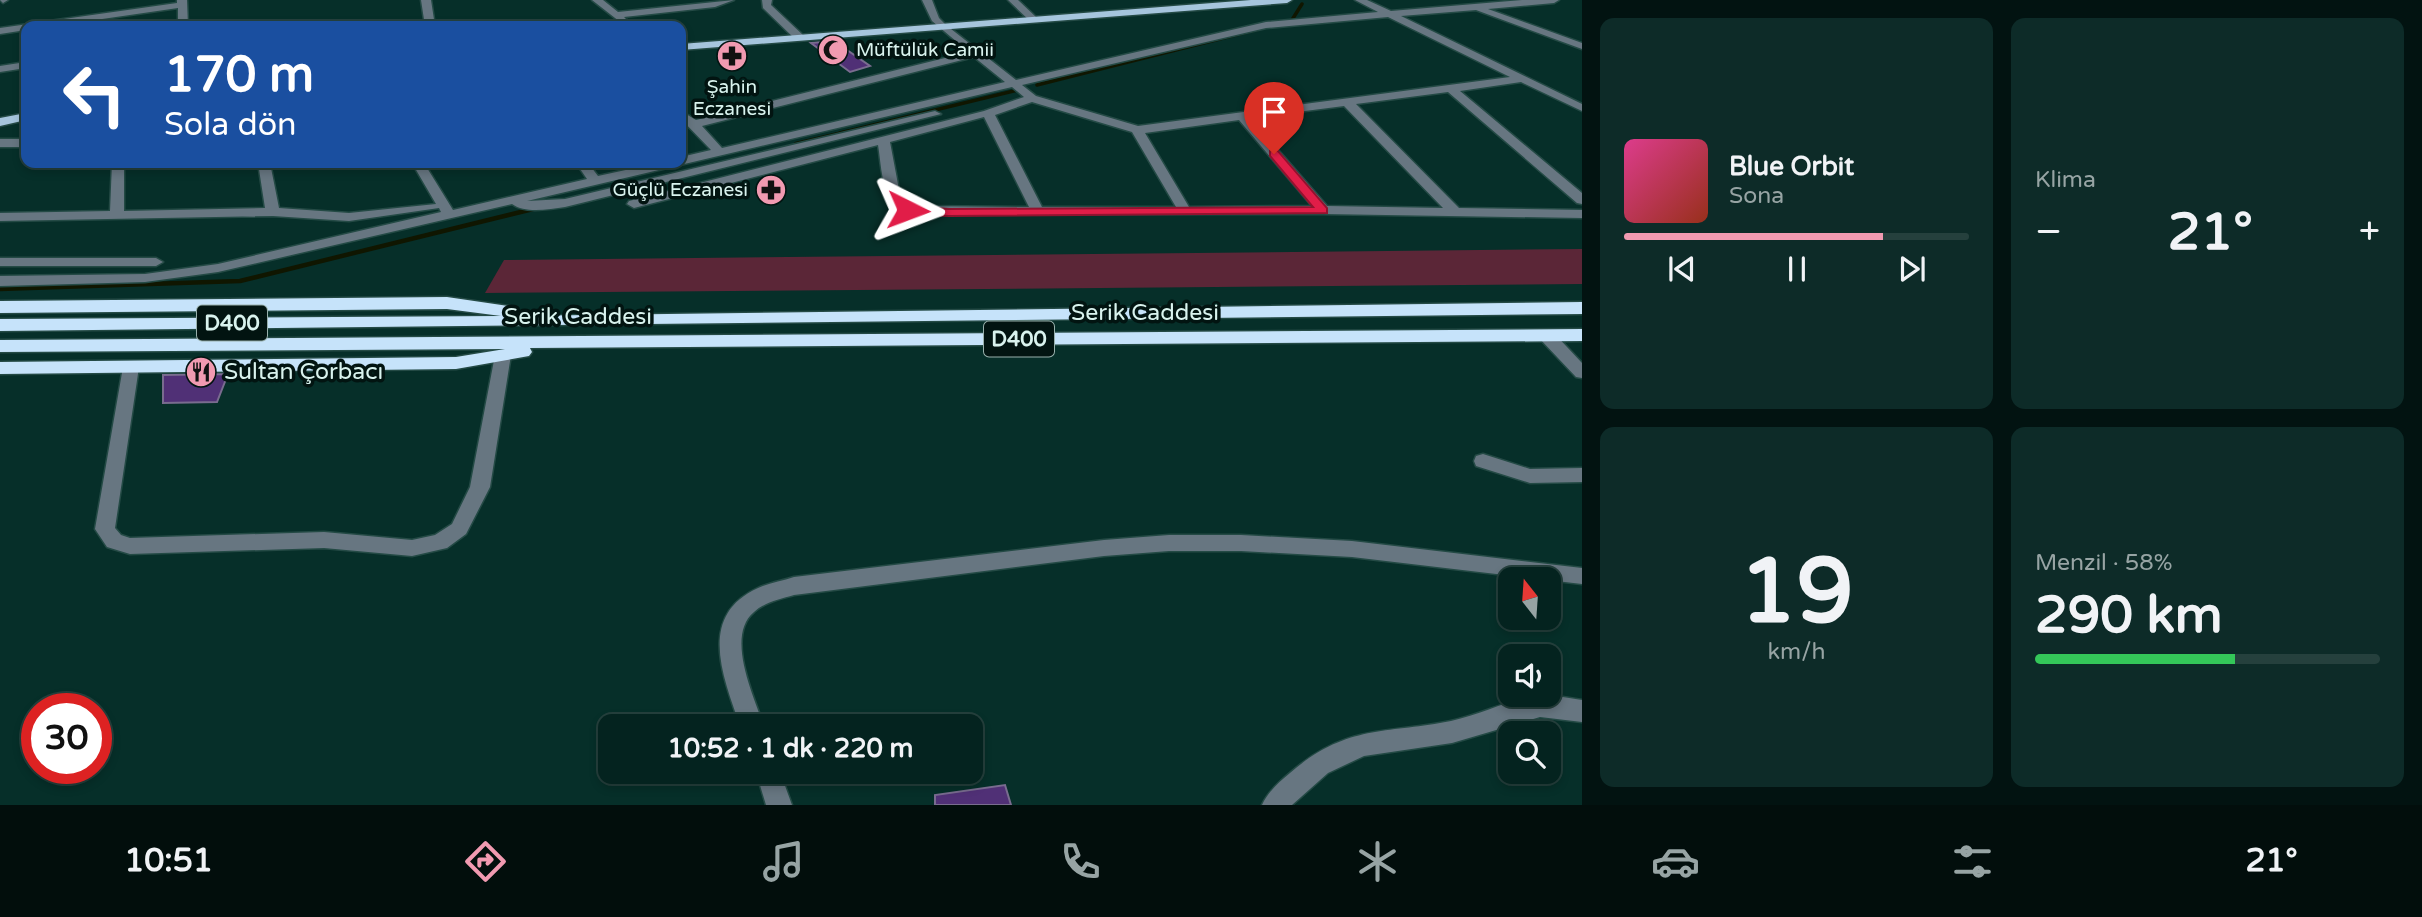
<!DOCTYPE html>
<html lang="tr">
<head>
<meta charset="utf-8">
<style>
  body { margin:0; font-family:"Varela Round",sans-serif; background:#0d2b28; color:#f1f3f6; height:100vh; display:flex; flex-direction:column; font-size:26px; white-space:nowrap }
  * { box-sizing:border-box; margin:0 }
  p { font-size:23px; color:#97a4a4 }
  .icon { flex:none; width:38px; height:38px; fill:none; stroke:currentColor; stroke-width:2; stroke-linecap:round; stroke-linejoin:round }
  .map { position:relative; flex:1; overflow:hidden }
  .side { display:flex; flex-direction:column; gap:18px; padding:18px; background:#021311; width:840px }
  .side>* { flex:none }
  .banner { position:absolute; left:21px; top:21px; width:665px; height:147px; border-radius:14px; box-shadow:0 4px 10px #0003,0 0 0 2px #25403d; background:#1a4fa0; color:#fff; overflow:hidden }
  .needle { width:46px; rotate:343deg }
  .buttons { position:absolute; left:1498px; top:567px; display:grid; gap:14px }
  .buttons a { display:grid; place-items:center; width:63px; height:63px; border-radius:14px; background:#04231f; box-shadow:0 4px 10px #0003,0 0 0 2px #25403d; font-size:35px }
  .speed { position:absolute; left:21px; top:693px; display:flex; gap:14px; font-size:35px; font-weight:700; text-align:center }
  .speed>* { display:grid; place-content:center; width:91px; height:91px; border-radius:50%; background:#04231f; box-shadow:0 4px 10px #0003,0 0 0 2px #25403d; line-height:1 }
  .speed .limit { border:10px solid #d22; background:#fff; color:#111 }
  .pin { position:absolute; display:grid; place-items:center; width:60px; height:60px; color:#fff; margin:-72px -30px; border-radius:50% 50% 50% 0; rotate:-45deg; box-shadow:0 0 7px #0007 }
  .pin .icon { rotate:45deg }
  .me { position:absolute; width:77px; margin:-38px; rotate:93deg; stroke-linejoin:round; filter:drop-shadow(0 0 5px #0008) }
  .turn { display:flex; align-items:center; gap:24px; height:147px; padding:0 28px; font-size:32px }
  .turn .icon { width:91px; height:91px; stroke-width:2.5 }
  .turn b { display:block; font-size:49px; line-height:60px }
  .big { font-size:52px; font-weight:800; line-height:1.1 }
  .side .card { flex:1; display:flex; flex-direction:column; justify-content:center; gap:10px; min-width:0; padding:0 24px; border-radius:14px; background:#0d2b28 }
  .side .dial { align-items:center; gap:0 }
  .dial b { font-size:91px; line-height:1 }
  .song { display:flex; align-items:center; gap:21px }
  .cover { width:84px; height:84px; border-radius:10px; background:linear-gradient(135deg,hsl(330 70% 55%),hsl(10 70% 35%)) }
  .played { height:7px; border-radius:4px; background:linear-gradient(90deg,#f19ab1 75%,#25403d 75%) }
  .keys { display:flex; justify-content:space-around; direction:ltr }
  .heat { display:flex; justify-content:space-between; align-items:center; font-size:38px; direction:ltr }
  .charge { height:10px; border-radius:5px; background:linear-gradient(90deg,#34c759 58%,#25403d 0) }
  .side .tiles { flex:1; display:grid; gap:18px; grid-template-columns:repeat(2,1fr) }
  .trip { position:absolute; left:598px; top:714px; width:385px; height:70px; border-radius:14px; background:#04231f; box-shadow:0 4px 10px #0003,0 0 0 2px #25403d; font-weight:800; line-height:70px; text-align:center }
  .menu { display:flex; height:112px; justify-content:space-around; align-items:center; background:#020e0c; color:#97a4a4 }
  .menu .icon { width:49px; height:49px }
  .menu .active { color:#f19ab1 }
  .menu b { font-size:32px; color:#f1f3f6 }
  main { display:flex; flex:1; min-height:0 }
  .map>svg:first-child { display:block }
</style>
</head>
<body>
<main>
<div class="map">
<svg width="1582" height="805" viewBox="0 0 1582 805">
  <rect width="100%" height="100%" fill="#062f29"/>
  <path fill="#5b2637" d="M1582 249V284L485 293 504 260Z"/>
  <g fill="none" stroke-linecap="round" stroke-linejoin="round">
    <path stroke="#101600" stroke-width="3.5" d="M1290 23 1302 4
      M1037 85 1259 29
      M840 133 1018 90"/>
    <path stroke="#101600" stroke-width="4.5" d="M796 144 847 132
      M0 289 240 281 537 208"/>
  </g>
  <path fill="#503076" stroke="#796c8f" stroke-width="2" d="M834 41 870 66 850 72 811 43Z
    M228 374 217 402 163 403V375Z
    M1005 785 1011 805H935V795Z"/>
  <g fill="none" stroke-linecap="round" stroke-linejoin="round">
    <g stroke="#244a45" stroke-width="3">
      <path id="minor" d="M0 0H8L3 3Z
        M177 0H187L188 26H178V8L54 26H26V30L0 34V28L177 3Z
        M421 0H431L435 26H425Z
        M592 0H603L618 12 734 0 715 7 624 17 629 22 624 25Z
        M762 0H772L771 5 804 36V40H796L763 8Z
        M922 0H932L939 18 946 25 1016 80 1266 22 1378 12 1355 0H1367L1391 11 1522 0H1559L1554 3 1488 9 1582 43V49L1476 10 1401 16 1582 104V111L1521 82 1460 91 1582 193V204L1577 203 1448 92 1356 104 1459 208 1582 210V218L1323 214H908C881 205 882 168 878 145L634 208 627 204 629 201 984 111 1024 97 1012 87 527 201 565 199 935 111 941 114 565 207C549 209 526 214 512 204L218 272 145 282 0 286V276L145 274 218 264 441 212 439 208 349 221 273 216 0 221V213L110 211 112 163H124V211L265 208 258 163H270L279 208 349 213 436 204 412 163H424L453 210 587 179 576 163H588L598 176 658 163H681V157L711 150 681 119V111L696 120 969 52 932 21ZM1388 17 1510 77 1138 126 1036 96 1022 85 1266 28ZM974 57 1005 82 722 148 702 126ZM1032 102 1132 132 1176 207H1042L995 115ZM1344 106 1443 208 1327 206 1250 118ZM984 117 1029 207 912 206 900 195 890 142ZM1239 120 1312 206 1189 207 1145 133Z
        M1008 0H1018L1037 18V22H1031Z
        M26 62V68L0 72V66Z
        M0 139H26V147H0Z
        M0 258H156L163 262 156 266H0Z
        M1546 330 1552 331 1582 363V378L1576 377 1540 339 1538 335Z
        M503 350 511 355 490 487 466 534 447 548 412 556 324 548 130 554 107 547 95 529 123 367 131 362 139 367 115 528 121 535 130 538 324 532 412 540 435 535 452 524 470 487 495 355Z
        M1483 454 1530 469 1582 468V482L1530 483 1476 466 1474 461 1476 456Z
        M1169 535H1241L1352 541 1582 568V584L1352 557 1241 551H1169L1104 556 794 595C780 599 765 602 754 612 725 636 754 697 764 726H740C724 678 696 616 758 588 769 583 782 581 794 577L1104 540Z
        M1550 695 1582 700V722L1540 717 1452 743 1364 756 1328 773 1292 805H1262C1268 792 1279 782 1290 773 1346 724 1386 734 1451 721 1485 714 1516 695 1550 695Z
        M756 772H780L792 805H766Z"/>
    </g>
    <g stroke="#244a45" stroke-width="3">
      <path id="major" d="M1251 0H1292L1287 3 681 50V44Z
        M26 113V120L0 126V118Z"/>
    </g>
    <g stroke="#244a45" stroke-width="3">
      <path id="highway" d="M447 297 515 307 517 311 512 316 1582 302V314L0 331V319L501 316 447 309 0 313V301Z
        M1582 329V341L530 348 532 352 529 356 456 369 0 374V362L456 357 505 349 0 352V340Z"/>
    </g>
    <use href="#minor" fill="#677681" fill-rule="evenodd"/>
    <use href="#major" fill="#a6c5dd" fill-rule="evenodd"/>
    <use href="#highway" fill="#c6e3fa" fill-rule="evenodd"/>
  </g>
  <path fill="#e11d48" stroke="#92132f" stroke-width="2" d="M1270 151H1278L1327 208V213L949 216 908 214 902 210 908 206 949 209 1313 207 1270 156Z"/>
  <defs>
    <g id="mosque-disc" transform="scale(1.575)"><circle r="9.5" fill="#f19ab1" stroke="#021411"/><path d="M3.5-4.9A6 6 0 1 0 3.5 4.9A5 5 0 1 1 3.5-4.9Z" fill="#111"/></g>
    <g id="pharmacy-disc" transform="scale(1.575)"><circle r="9.5" fill="#f19ab1" stroke="#021411"/><path d="M-2-6h4v4h4v4h-4v4h-4v-4h-4v-4h4Z" fill="#111"/></g>
    <g id="restaurant-disc" transform="scale(1.575)"><circle r="9.5" fill="#f19ab1" stroke="#021411"/><path d="M-5-6h1v4h1v-4h1v4h1v-4h1v5L-1.5 .5V6h-2V.5L-5-1ZM5-6V6H3V1.5H1.5Q1.5-4 5-6Z" fill="#111"/></g>
  </defs>
  <g fill-rule="evenodd">
    <use href="#mosque-disc" x="833" y="50"/>
    <use href="#pharmacy-disc" x="732" y="56"/>
    <use href="#pharmacy-disc" x="771" y="190"/>
    <use href="#restaurant-disc" x="201" y="372"/>
  </g>
  <g text-anchor="middle" dominant-baseline="central" stroke-width="7" stroke-linejoin="round" paint-order="stroke">
    <g font-size="19" fill="#d9f3ee" stroke="#021411" text-anchor="start">
      <text x="856" y="50">Müftülük Camii</text>
      <text x="732" y="87" text-anchor="middle">Şahin<tspan x="732" dy="22">Eczanesi</tspan></text>
      <text x="748" y="190" text-anchor="end">Güçlü Eczanesi</text>
    </g>
    <g fill="#021411" stroke="#98b0ac" stroke-width="2">
      <rect x="197" y="305.5" width="70" height="35" rx="5"/>
      <rect x="984" y="321.5" width="70" height="35" rx="5"/>
    </g>
    <g font-size="21" font-weight="bold" fill="#d9f3ee">
      <text x="232" y="323">D400</text>
      <text x="1019" y="339">D400</text>
    </g>
    <g font-size="23" fill="#d9f3ee" stroke="#021411">
      <text x="1145" y="313">Serik Caddesi</text>
      <text x="578" y="317">Serik Caddesi</text>
    </g>
    <g font-size="23" fill="#d9f3ee" stroke="#021411" text-anchor="start">
      <text x="224" y="372">Sultan Çorbacı</text>
    </g>
  </g>
</svg>
<div class="buttons">
<a><svg class="needle" viewBox="-14 -14 28 28"><path d="M0-13l5 13h-10z" fill="#e53935"/><path d="M0 13l5-13h-10z" fill="#97a4a4"/></svg></a>
<a><svg class="icon" aria-label="sound" viewBox="0 0 24 24"><path d="M4 9h4l5-4v14l-5-4H4zM17 9q2 3 0 6"/></svg></a>
<a><svg class="icon" aria-label="search" viewBox="0 0 24 24"><circle cx="10" cy="10" r="6"/><path d="M15 15l6 6"/></svg></a>
</div>
<div class="speed"><div class="limit">30</div></div>
<div class="pin" style="left:1274px;top:154px;background:#d93025"><svg class="icon" aria-label="arrive" viewBox="0 0 24 24"><path d="M6 21V4h12l-3 4 3 4H6"/></svg></div>
<svg class="me" style="left:908px;top:210px" viewBox="-20 -20 40 40"><path d="M0-17L14 15 0 8-14 15z" fill="#e11d48" stroke="#fff" stroke-width="4"/></svg>
<div class="trip">10:52 · 1 dk · 220 m</div>
<div class="banner">
<div class="turn"><svg class="icon" aria-label="left" viewBox="0 0 24 24"><path d="M17 20v-9H6M10 6l-5 5 5 5"/></svg><div><b>170 m</b>Sola dön</div></div>
</div>
</div>
<section class="side">
<div class="tiles">
<div class="card">
<div class="song"><i class="cover"></i><div><b>Blue Orbit</b><p>Sona</p></div></div>
<div class="played"></div>
<div class="keys"><svg class="icon" aria-label="previous" viewBox="0 0 24 24"><path d="M18 5L8 12l10 7zM5 5v14"/></svg><svg class="icon" aria-label="pause" viewBox="0 0 24 24"><path d="M8 5v14M16 5v14"/></svg><svg class="icon" aria-label="next" viewBox="0 0 24 24"><path d="M6 5l10 7-10 7zM19 5v14"/></svg></div>
</div>
<div class="card"><p>Klima</p>
<div class="heat"><a>−</a><b class="big">21°</b><a>+</a></div>
</div>
<div class="card dial"><b>19</b><p>km/h</p></div>
<div class="card"><p>Menzil · 58%</p><b class="big">290 km</b><div class="charge"></div></div>
</div>
</section>
</main>
<nav class="menu">
<b>10:51</b>
<svg class="icon active" aria-label="directions" viewBox="0 0 24 24"><path d="M12 3l9 9-9 9-9-9zM9 14v-3h6M13 9l2 2-2 2"/></svg>
<svg class="icon" aria-label="music" viewBox="0 0 24 24"><path d="M9 18V5l10-2v13"/><circle cx="6" cy="18" r="3"/><circle cx="16" cy="16" r="3"/></svg>
<svg class="icon" aria-label="phone" viewBox="0 0 24 24"><path d="M5 4h4l2 5-3 2q2 4 5 5l2-3 5 2v4C11 20 4 13 5 4z"/></svg>
<svg class="icon" aria-label="climate" viewBox="0 0 24 24"><path d="M12 3v18M4 7l16 10M4 17L20 7"/></svg>
<svg class="icon" aria-label="car" viewBox="0 0 24 24"><path d="M5 17H2v-5l4-1 3-4h7l3 4 3 1v5h-3M9 17h6M6 11h13"/><circle cx="7" cy="17" r="2"/><circle cx="17" cy="17" r="2"/></svg>
<svg class="icon" aria-label="filters" viewBox="0 0 24 24"><path d="M4 7h16M4 17h16"/><circle cx="9" cy="7" r="2"/><circle cx="15" cy="17" r="2"/></svg>
<b>21°</b>
</nav>
</body>
</html>
